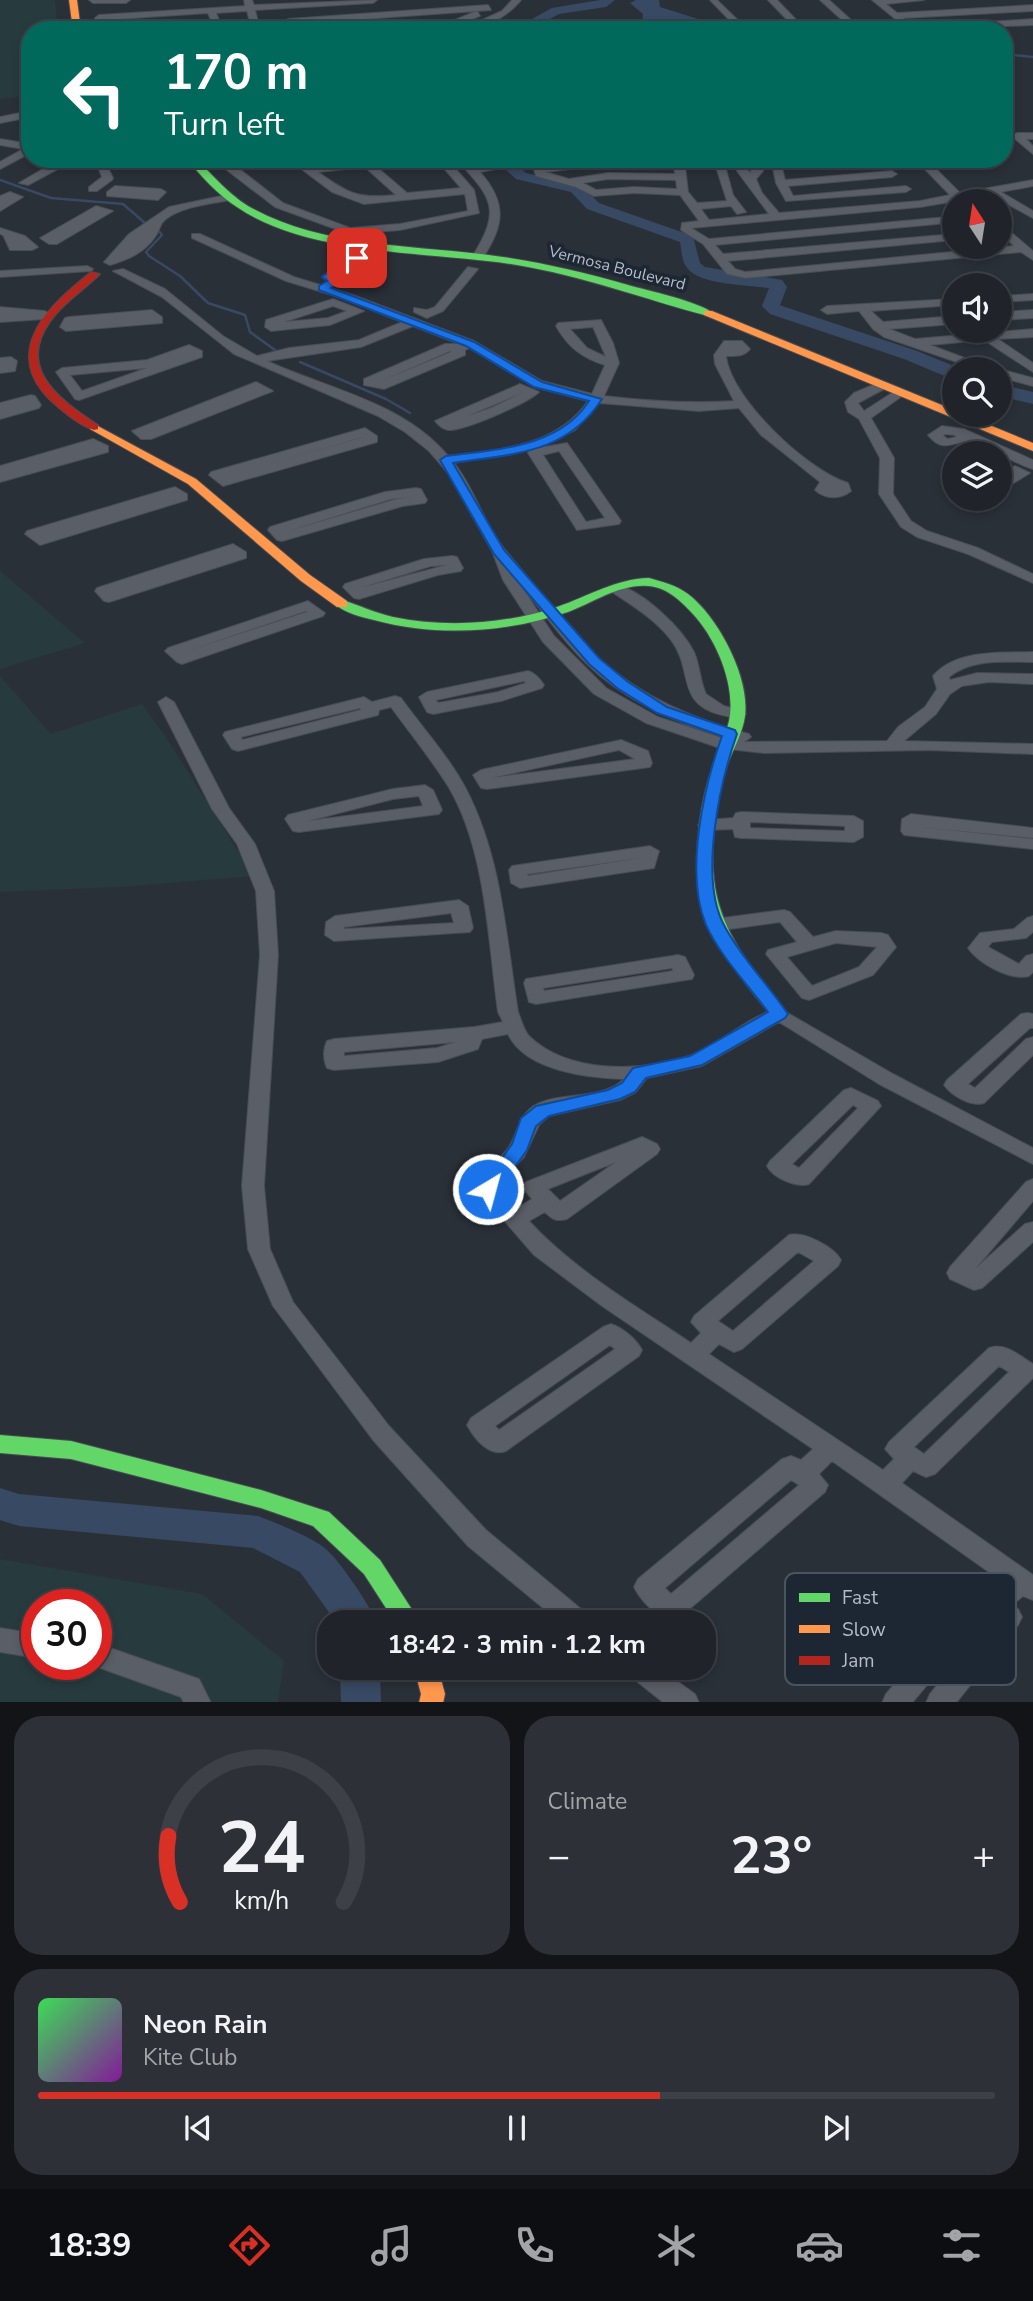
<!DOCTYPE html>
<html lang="en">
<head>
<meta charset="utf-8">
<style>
  body { margin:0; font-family:"Nunito Sans",sans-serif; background:#2d3036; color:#f1f3f6; height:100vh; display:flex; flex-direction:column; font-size:26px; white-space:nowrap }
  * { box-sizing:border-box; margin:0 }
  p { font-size:23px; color:#a2a4a8 }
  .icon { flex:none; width:38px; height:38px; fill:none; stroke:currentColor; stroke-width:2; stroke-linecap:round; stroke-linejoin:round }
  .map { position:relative; height:1702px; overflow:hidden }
  .side { display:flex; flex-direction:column; gap:14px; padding:14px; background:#121417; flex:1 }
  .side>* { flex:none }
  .hud { position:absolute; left:21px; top:21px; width:992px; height:147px; border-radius:28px; box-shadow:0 4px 10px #0003,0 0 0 2px #3d4147; background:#00695c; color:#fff; overflow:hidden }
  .needle { width:46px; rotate:348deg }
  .tools { position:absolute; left:942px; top:189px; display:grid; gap:14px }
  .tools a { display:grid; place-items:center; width:70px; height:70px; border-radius:50%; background:#20242a; box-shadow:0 4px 10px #0003,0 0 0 2px #3d4147; font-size:35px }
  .speed { position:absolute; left:21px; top:1589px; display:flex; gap:14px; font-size:35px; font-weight:700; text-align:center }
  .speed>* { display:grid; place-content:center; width:91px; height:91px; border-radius:50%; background:#20242a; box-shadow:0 4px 10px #0003,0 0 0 2px #3d4147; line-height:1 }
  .speed .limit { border:10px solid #d22; background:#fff; color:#111 }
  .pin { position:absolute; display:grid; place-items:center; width:60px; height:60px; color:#fff; margin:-30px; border-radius:14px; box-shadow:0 4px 10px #0006 }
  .me { position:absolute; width:77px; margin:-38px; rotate:37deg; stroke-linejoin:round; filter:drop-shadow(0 0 5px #0008) }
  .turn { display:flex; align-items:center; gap:24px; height:147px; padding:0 28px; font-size:32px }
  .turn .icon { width:91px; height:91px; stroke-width:2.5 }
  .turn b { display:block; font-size:49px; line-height:60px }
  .big { font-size:52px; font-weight:700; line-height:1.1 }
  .side .card { flex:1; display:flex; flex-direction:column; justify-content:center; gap:10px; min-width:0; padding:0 24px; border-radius:28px; background:#2d3036 }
  .side .dial { align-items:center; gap:0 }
  .dial svg { height:182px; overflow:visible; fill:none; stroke:#3d4147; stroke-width:7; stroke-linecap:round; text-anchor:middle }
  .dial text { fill:#f1f3f6; stroke:none }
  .song { display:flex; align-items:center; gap:21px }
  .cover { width:84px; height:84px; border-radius:10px; background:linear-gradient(135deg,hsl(130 70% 55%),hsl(290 70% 35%)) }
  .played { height:7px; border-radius:4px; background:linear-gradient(90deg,#d93025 65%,#3d4147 65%) }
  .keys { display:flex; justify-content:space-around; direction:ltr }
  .heat { display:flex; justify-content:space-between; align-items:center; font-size:38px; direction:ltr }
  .side .tiles { flex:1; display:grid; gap:14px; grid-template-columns:1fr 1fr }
  .card:last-child { grid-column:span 2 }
  .trip { position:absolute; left:317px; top:1610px; width:399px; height:70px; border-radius:28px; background:#20242a; box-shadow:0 4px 10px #0003,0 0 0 2px #3d4147; font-weight:700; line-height:70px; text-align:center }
  .tabs { display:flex; height:112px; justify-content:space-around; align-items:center; background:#0d0e11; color:#a2a4a8 }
  .tabs .icon { width:49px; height:49px }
  .tabs .active { color:#d93025 }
  .tabs b { font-size:32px; color:#f1f3f6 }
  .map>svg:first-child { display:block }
</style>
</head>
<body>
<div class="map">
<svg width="1033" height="1703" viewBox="0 0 1033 1703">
  <rect width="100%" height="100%" fill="#2a3038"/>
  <path fill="#273a3e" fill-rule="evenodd" d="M0 0H55L58 30H30V95L0 99Z
    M0 571 85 643 0 669Z
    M0 676 51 734 142 704 167 739 254 876 118 887 0 892Z
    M0 1559 202 1594 284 1661 278 1702H0ZM37 1605H96V1664H37Z"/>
  <path fill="#384963" d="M636 0H659L660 7 717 25 715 30H648L642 23 643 14 630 3Z"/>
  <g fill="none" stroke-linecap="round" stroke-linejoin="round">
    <path stroke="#384963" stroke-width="2.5" d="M1004 54 1033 57
      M0 180 51 198 123 204 145 223
      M158 230 162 235 146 252 149 256 180 276 208 303 245 315 250 332 279 353
      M300 362 386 399 410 413"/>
    <path fill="#384963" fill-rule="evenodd" d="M600 0H615L606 7 559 14 529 30H512L552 8Z
      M494 159H510L526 173 581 185 599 203 693 236 700 263 705 267 782 280 787 287 780 305 782 306 917 351 961 369H954V378L947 377 904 359 770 314 762 306 769 288C749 285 701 285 688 269 681 261 682 251 680 242L587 209 571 192 516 179Z
      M999 384 1033 392V404L999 396Z
      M0 1488 19 1494 258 1516C274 1522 316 1539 327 1550 342 1564 368 1603 377 1622H336L300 1572 253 1548 19 1526 0 1520Z
      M340 1668H380L381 1703H341Z"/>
    <g stroke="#484c53" stroke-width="2">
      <path id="street" d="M89 0H130L126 3H93Z
        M244 0H252L254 5 377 0 373 3 255 10 260 30H252L247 11 216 13 223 30H215L208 13 103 20 104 30H96L95 18 99 15 245 6Z
        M512 0H521C506 18 483 30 460 30L502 11Z
        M710 0H717L748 30H739Z
        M768 0H777L806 30H797Z
        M820 0H829L862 30H853Z
        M872 0H924L886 4 897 13 1033 5V11L903 18 908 23 904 26Z
        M488 5 491 10 293 24V30H285L284 22 288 19Z
        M477 11 480 16 443 30H430Z
        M1033 19V25L909 30 913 27Z
        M164 26 168 30H158Z
        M30 111V117L0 123V117Z
        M1017 133H1033V139H1026L1033 146V154L1014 138 1012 136Z
        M0 139 30 144V153L0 169V162L23 149 0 145Z
        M60 159H74L83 164 78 167 67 164 28 185 19 183Z
        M84 159C102 159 106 162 113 178L112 180 97 191H89V187L102 177 98 167Z
        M114 159H158L122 167 114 163Z
        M228 159H249L233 164 283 203 350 228 400 224 468 211 465 194 364 204 332 192 288 159H300L310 167 371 162 407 193 461 188 436 159H447L474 190 479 213 400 230 349 234 275 207 223 167 222 165ZM365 167 396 195C358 199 349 194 318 172Z
        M456 159H467L475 167 525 159H552L480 172C508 204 504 226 482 259L478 260 472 257C503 208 491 197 456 159Z
        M602 159 724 162 733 195 746 212 737 214 731 206 701 209 709 220 769 214 737 171 736 159H746L747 170 751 173 752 159H762L763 171 756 179 762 193 779 213 920 201 950 195 915 159H926L960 193 1033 180V186L1001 192 1033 211V218L989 194 966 199 967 201H956L920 207 691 228 709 239 947 217 952 220 947 223 715 245 723 254 954 234V240L728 261 735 269 745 272 1014 246 999 231V222L1033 251V260L1021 252 745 278 727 274 703 244 681 230 682 223 699 221 680 195 634 193 594 196 576 187 536 176 534 170 539 167ZM612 164 674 166 675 174 608 173 569 179 545 172ZM685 166 716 167 727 201 697 203 688 192ZM608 179 676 180 677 189 634 187 596 190 583 183Z
        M822 159H883L878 162 782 168 785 180 892 171 897 174 892 177 788 186 793 196 906 186 911 189 906 192 786 201 776 183 772 163Z
        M115 186 161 189 166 192 158 200 107 196V192Z
        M10 192 23 197 0 211V196Z
        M231 194 236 197 235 199C212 204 185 205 166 219 160 223 160 230 155 237 144 253 127 260 110 265L104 262 129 234 169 207Z
        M96 206 113 211 57 244H49L40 238Z
        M0 228 25 236 38 247 32 250H10L3 235 0 234Z
        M192 234H200L294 277 353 295 474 341 542 381 592 394 605 365C582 358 568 347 556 326L558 323 601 320 613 343 619 363 604 396C647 401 690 404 734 401L715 364 714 355 724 341H742L750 349C744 357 735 356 726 356 731 399 808 471 848 483L851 491C840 500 825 499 815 490L820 482 761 435 739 408 699 411 599 403 575 430 539 448 567 443 621 521 619 524 577 530 528 453 530 450 454 463C475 489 484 525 506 551 536 586 566 628 601 660 643 698 695 719 749 734L751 737 744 742 887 741 898 727 925 707 937 689 933 676C956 649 1001 653 1033 652V662C1005 662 972 658 949 677L950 680 977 673 1033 674V684L989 682 962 686 950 694 936 714 904 741 1033 744V754L929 750 764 753 720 748 646 723 594 694 543 642 503 580 492 551 448 473 429 451 405 432 378 416 234 354 162 297 113 271 123 269 165 289 223 336 257 356 289 348 359 340 402 322 345 299 286 281 192 238ZM413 326 459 344H445L364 379V385L384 389 465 355V350L469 348 534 387 588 401C556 447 498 450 448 456 403 402 328 389 267 361L361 347ZM593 327 606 357 587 348 570 329ZM450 351 451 352 379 382ZM559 451 605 518 586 522 543 455ZM518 581C541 609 561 639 587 664 629 705 685 727 740 741L728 740 658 717 606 688 554 636Z
        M357 255 377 260 348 286H340L324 279V275ZM359 262H362L343 279 336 277Z
        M87 266 93 269 91 271 0 277V271Z
        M468 267 478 269 443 311 427 318 414 312V308L427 310 435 307Z
        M1033 294V300L999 302V296Z
        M333 299 364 311 330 325 271 331 265 327 266 320ZM333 306 347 311 328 318 284 322Z
        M954 299V305L871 311 883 322 954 316V324L889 329 915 339 1033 329V337L998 339 1033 363V372L984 340 930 345 994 369H977L884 337 873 329 859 311 827 314 821 310 827 306Z
        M0 307 45 311 51 315 45 319 0 322Z
        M152 310 162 317V323L66 331 60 327 65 318 69 317Z
        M1033 310V318L999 320V312Z
        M189 345 202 351V357L79 400 75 399 56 372 62 368 147 360ZM147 368 82 391 70 375Z
        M11 357 17 361 15 371 0 373V358Z
        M999 369 1033 378V386L999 377Z
        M256 382 273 391 151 439H141L132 431Z
        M880 382 884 383V389L858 403 864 411 895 391H903L905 394 871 418 894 458 893 494 911 521 927 531 978 548 1033 574V583L968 554 917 537 901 527 879 494 880 458 859 419 848 412 845 402 854 393Z
        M520 384 539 392C528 403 464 431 448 430 443 429 438 425 435 421ZM522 393 491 408 467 416Z
        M31 395 35 396 41 405 39 408 0 419V411L5 410 0 411V403Z
        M942 426 964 429 1033 460V469C1014 464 984 443 968 442 952 441 943 454 928 435ZM945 434 955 435 956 437 948 439 943 436Z
        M365 428 377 436V442L223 486 209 475 211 472ZM362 437H363L225 477Z
        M93 439 108 446V452L0 482V466Z
        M1015 466 1030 473 999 492V482L1013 474 1008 470Z
        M175 487 187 494V500L40 545 25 534 27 531Z
        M416 488 421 489 427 500 425 503 403 506 282 541 277 540 268 530 270 527 385 492ZM412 497 397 499 285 532 391 499Z
        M954 495V499H989L962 509 949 499Z
        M233 544 246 552V558L109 602 104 601 95 591 97 588Z
        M452 556 457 557 463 568 461 571 438 575 359 599 354 598 343 587 345 584 424 559ZM447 565 360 588 431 566Z
        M617 585C643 591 682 628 694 652 700 666 700 681 706 694L724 706 744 711 746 714 744 717C736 719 730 717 722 715 675 704 694 670 671 640 656 620 633 606 612 592L610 589 612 586Z
        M308 601 325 613 323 616 182 664 177 662 165 651 168 648ZM306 611 307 612 184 652Z
        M528 671C535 673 540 679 544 685L542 688 501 701 433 714 427 712 419 697 427 692ZM524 681 526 683 498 692 438 703 436 700Z
        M395 696 401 698C421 726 450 758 466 789 502 858 506 937 518 1012 521 1019 524 1031 529 1036 568 1074 641 1072 689 1056 720 1045 746 1017 779 1008L893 1074 1033 1148V1164L879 1084 779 1022 702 1066 647 1078 636 1092 620 1100 549 1116 539 1125 524 1157 499 1182V1187L517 1208 532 1199 522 1187 526 1182 642 1137 657 1144 660 1149 657 1154 567 1219C556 1222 552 1219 545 1212L529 1221C574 1270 636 1306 691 1343L701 1333 691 1322 694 1316 789 1235C804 1231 834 1247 841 1260L838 1266 742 1349 734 1352 719 1344 709 1354 883 1470 894 1459 885 1449 889 1442 989 1348C1005 1342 1020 1356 1033 1364V1378L935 1474 926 1477 913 1471 902 1483 1033 1575V1600L1023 1596 1012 1605 1018 1609 1022 1617 1018 1625 956 1703H926L930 1694 991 1620 985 1615 912 1703H882L886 1694 973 1592 982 1589 991 1592 1003 1582 832 1461 819 1474 828 1485 825 1492 679 1618 670 1621C656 1616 641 1601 634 1587L638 1579 782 1459 791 1456 801 1460 813 1449 602 1306 534 1255 477 1189C479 1170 495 1164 506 1151 517 1138 517 1119 531 1108 554 1090 601 1102 624 1079 589 1078 525 1071 508 1034L482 1039 478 1049 438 1062 334 1070 327 1068C323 1060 323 1049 327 1041L334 1039 474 1027 503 1022 498 1012C488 940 486 849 448 786 431 759 410 733 391 707L379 710 378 715 238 751 232 749 223 735 225 732 364 697 372 702ZM360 708 361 710 242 740 241 737ZM456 1042 437 1048 344 1056V1052ZM616 1162 560 1201 548 1189ZM798 1252 814 1261 733 1331 718 1321ZM999 1366 1009 1372 924 1454 914 1447ZM791 1480 799 1485 671 1594 665 1588Z
        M166 697 174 702 229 808 255 844 274 891 278 955 264 1186 270 1249 293 1302 389 1426 486 1530 587 1614 591 1622H560L468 1546 373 1440 273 1306 248 1249 242 1186 260 955 256 891 237 844 212 809 158 702Z
        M621 740 648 751 652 763 650 767 487 789 481 788 473 775 481 770ZM619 750 635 759 491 778Z
        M425 785 433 790 442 810 439 814 299 832 293 831 285 819 288 815 393 789ZM419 796 423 806 308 821 393 799Z
        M742 812 854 816 863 821V837L854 842 741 838 735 837 733 829 707 830 698 825 707 820 733 818 736 813ZM750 822 845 826V831L750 828Z
        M911 814 1033 828V838L919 827 1033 839V849L904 835 901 831 902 819Z
        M650 846 659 851 654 868 520 888 511 883 509 870 512 866ZM640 858 528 876 527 874Z
        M459 900 468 906 473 928 470 932 334 941 325 935 326 922 335 916ZM451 913 454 923 344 929V927Z
        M784 910 790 912 813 937 836 931 881 933 888 935 896 947 873 975 809 1000 802 998 766 954 768 950 797 942 780 922 715 931 706 925 715 919ZM836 943 877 947 859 967 812 986 787 957Z
        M1033 916V932L1026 938 992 942 988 947 1019 964 1026 956 1033 954V972L1029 976C1010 981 978 963 968 948L980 933 1014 929 1027 918Z
        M678 955 685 957 694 975 692 979 536 1004 529 1002 524 983 526 979ZM672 968 673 971 544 991 543 988Z
        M1028 1013 1033 1014V1028H1030L968 1084 975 1088 1026 1039 1033 1037V1055L984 1103C971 1107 952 1096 944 1085L947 1080 1021 1014Z
        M851 1088 878 1101 881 1106 809 1184C797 1188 773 1178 767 1166L770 1161 844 1090ZM853 1105 858 1108 799 1168 792 1164Z
        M1033 1179V1201L975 1269 1025 1224 1033 1222V1242L982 1288 974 1290 950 1279 947 1273 950 1267 1026 1182Z
        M611 1324C623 1328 636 1339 642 1350L639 1356 506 1451C490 1457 475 1440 467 1425L471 1418 603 1327ZM610 1345 615 1349 499 1430 495 1426Z
        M0 1628 37 1634V1658L0 1652Z
        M96 1643 199 1679 211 1703H184L181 1697 89 1664H96Z
        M626 1668H659L695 1694 699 1703H664L630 1676Z"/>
    </g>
    <g stroke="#484c53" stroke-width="2">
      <path id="fast" d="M187 159H196C213 175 228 194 248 206 318 246 403 245 481 254 531 260 580 271 628 285 649 291 697 301 713 313L708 316C644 299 583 276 517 265 432 251 310 257 237 207 218 195 201 176 187 159Z
        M649 578C663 582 676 585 688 594 718 617 750 677 745 716 743 733 733 749 727 766 715 803 709 848 715 887 723 936 755 973 785 1010L788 1014 785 1018H773C741 979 706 937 699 885 694 846 700 802 713 765 718 748 728 732 730 715 734 681 715 637 692 613 680 600 666 587 648 586 619 584 593 603 568 612 505 633 437 637 374 620 361 617 345 613 335 604L342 600C359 605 375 613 393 617 446 628 506 624 557 607 589 596 615 579 649 578Z
        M0 1435 71 1441 261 1490 329 1512 380 1560 420 1622H395L364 1574 313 1526 261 1508 71 1459 0 1453Z"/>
    </g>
    <g stroke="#484c53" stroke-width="2">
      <path id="slow" d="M69 0H77L81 30H73Z
        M704 311H712L954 410V415H965L1033 443V451L704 315Z
        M94 424 196 479 310 575 347 601V607H337L301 581 188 484 90 429V425Z
        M414 1668H438L445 1694 443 1703H419L421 1694Z"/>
    </g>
    <g stroke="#484c53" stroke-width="2">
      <path id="jam" d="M91 272 100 274C86 288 69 299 56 314 12 365 57 398 98 425V429L94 430C78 425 62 411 49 399 0 349 51 304 91 272Z"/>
    </g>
    <use href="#street" fill="#5a5e66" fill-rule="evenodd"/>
    <use href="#fast" fill="#63d668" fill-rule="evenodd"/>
    <use href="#slow" fill="#ff974d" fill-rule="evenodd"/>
    <use href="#jam" fill="#b3261e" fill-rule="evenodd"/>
  </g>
  <path fill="#1a73e8" stroke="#114b97" stroke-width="2" d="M353 256 362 258 335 277 340 281 331 288 474 342 542 382 602 399C567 454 512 454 453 463L504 550 599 658 628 682 667 707 735 730 737 734C720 782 698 880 725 927 742 959 768 984 788 1014L785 1018 702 1065 646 1078 635 1092 620 1099 549 1116 536 1126 527 1150 515 1167 498 1182 495 1194H482L479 1179 502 1158 512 1144 521 1118 536 1106 608 1090 622 1083 633 1068 690 1056 768 1012C748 985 720 956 706 925 684 873 704 786 722 736L657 713 617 688 589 664 494 554 440 460 446 456C496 449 559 448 589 401L534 387 466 346 319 290V286L327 281 322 277 324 275Z"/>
  <g text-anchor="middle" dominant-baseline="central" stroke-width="7" stroke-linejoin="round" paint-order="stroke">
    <g font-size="16" fill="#b4bcc9" stroke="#1d2633">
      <text transform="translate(617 268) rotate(14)">Vermosa Boulevard</text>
    </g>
  </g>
  <rect x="785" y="1573" width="231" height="112" rx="10" fill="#1d2633" stroke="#4a5360" stroke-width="2"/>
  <rect x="799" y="1593" width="31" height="9" fill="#63d668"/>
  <rect x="799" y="1625" width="31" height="8" fill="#ff974d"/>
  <rect x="799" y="1656" width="31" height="9" fill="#b3261e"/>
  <g font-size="19" fill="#b4bcc9">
    <text x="842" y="1604">Fast</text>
    <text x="842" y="1636">Slow</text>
    <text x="842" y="1667">Jam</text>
  </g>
</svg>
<div class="tools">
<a><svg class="needle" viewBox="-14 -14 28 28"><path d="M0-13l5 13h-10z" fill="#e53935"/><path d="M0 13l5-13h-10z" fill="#a2a4a8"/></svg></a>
<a><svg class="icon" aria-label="sound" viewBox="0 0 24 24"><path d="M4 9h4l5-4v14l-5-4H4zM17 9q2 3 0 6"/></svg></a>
<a><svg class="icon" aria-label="search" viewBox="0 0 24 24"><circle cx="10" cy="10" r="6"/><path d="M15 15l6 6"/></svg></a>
<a><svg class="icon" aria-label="layers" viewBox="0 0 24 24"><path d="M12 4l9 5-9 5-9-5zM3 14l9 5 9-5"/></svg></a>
</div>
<div class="speed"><div class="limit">30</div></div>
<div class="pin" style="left:357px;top:258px;background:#d93025"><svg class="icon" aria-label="arrive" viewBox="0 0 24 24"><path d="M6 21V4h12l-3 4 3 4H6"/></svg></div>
<svg class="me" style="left:488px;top:1189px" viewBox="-20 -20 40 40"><circle r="17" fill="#1a73e8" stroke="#fff" stroke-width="3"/><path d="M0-11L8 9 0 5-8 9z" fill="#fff"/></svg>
<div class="trip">18:42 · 3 min · 1.2 km</div>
<div class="hud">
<div class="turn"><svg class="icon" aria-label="left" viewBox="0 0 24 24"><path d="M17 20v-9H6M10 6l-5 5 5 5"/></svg><div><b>170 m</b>Turn left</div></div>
</div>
</div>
<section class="side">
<div class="tiles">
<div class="card dial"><svg viewBox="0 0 100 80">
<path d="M14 69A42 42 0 1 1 86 69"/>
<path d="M14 69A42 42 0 0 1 9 40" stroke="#d93025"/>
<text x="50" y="56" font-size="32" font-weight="700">24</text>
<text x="50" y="72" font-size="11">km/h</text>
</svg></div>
<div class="card"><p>Climate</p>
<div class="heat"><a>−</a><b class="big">23°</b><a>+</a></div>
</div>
<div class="card">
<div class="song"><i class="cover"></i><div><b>Neon Rain</b><p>Kite Club</p></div></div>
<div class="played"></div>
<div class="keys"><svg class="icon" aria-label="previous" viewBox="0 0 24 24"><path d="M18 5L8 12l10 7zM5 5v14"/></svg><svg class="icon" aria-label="pause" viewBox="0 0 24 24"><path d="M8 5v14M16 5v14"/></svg><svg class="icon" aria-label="next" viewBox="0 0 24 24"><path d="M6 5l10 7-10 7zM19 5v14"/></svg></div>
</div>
</div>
</section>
<nav class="tabs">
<b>18:39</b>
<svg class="icon active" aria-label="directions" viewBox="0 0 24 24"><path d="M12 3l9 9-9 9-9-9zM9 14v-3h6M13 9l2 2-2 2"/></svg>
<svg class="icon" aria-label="music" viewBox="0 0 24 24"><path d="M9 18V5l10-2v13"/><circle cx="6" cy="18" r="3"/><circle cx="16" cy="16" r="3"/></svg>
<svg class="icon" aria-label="phone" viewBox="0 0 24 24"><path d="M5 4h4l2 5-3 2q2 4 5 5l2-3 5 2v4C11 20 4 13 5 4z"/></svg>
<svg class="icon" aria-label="climate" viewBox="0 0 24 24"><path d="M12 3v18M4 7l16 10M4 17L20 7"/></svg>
<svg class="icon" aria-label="car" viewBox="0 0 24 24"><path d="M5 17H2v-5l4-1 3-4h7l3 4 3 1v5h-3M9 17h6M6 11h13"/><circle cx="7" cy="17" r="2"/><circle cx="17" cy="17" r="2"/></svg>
<svg class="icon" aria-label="filters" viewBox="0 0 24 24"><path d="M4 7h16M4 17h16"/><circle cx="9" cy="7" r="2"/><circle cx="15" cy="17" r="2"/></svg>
</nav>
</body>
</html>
